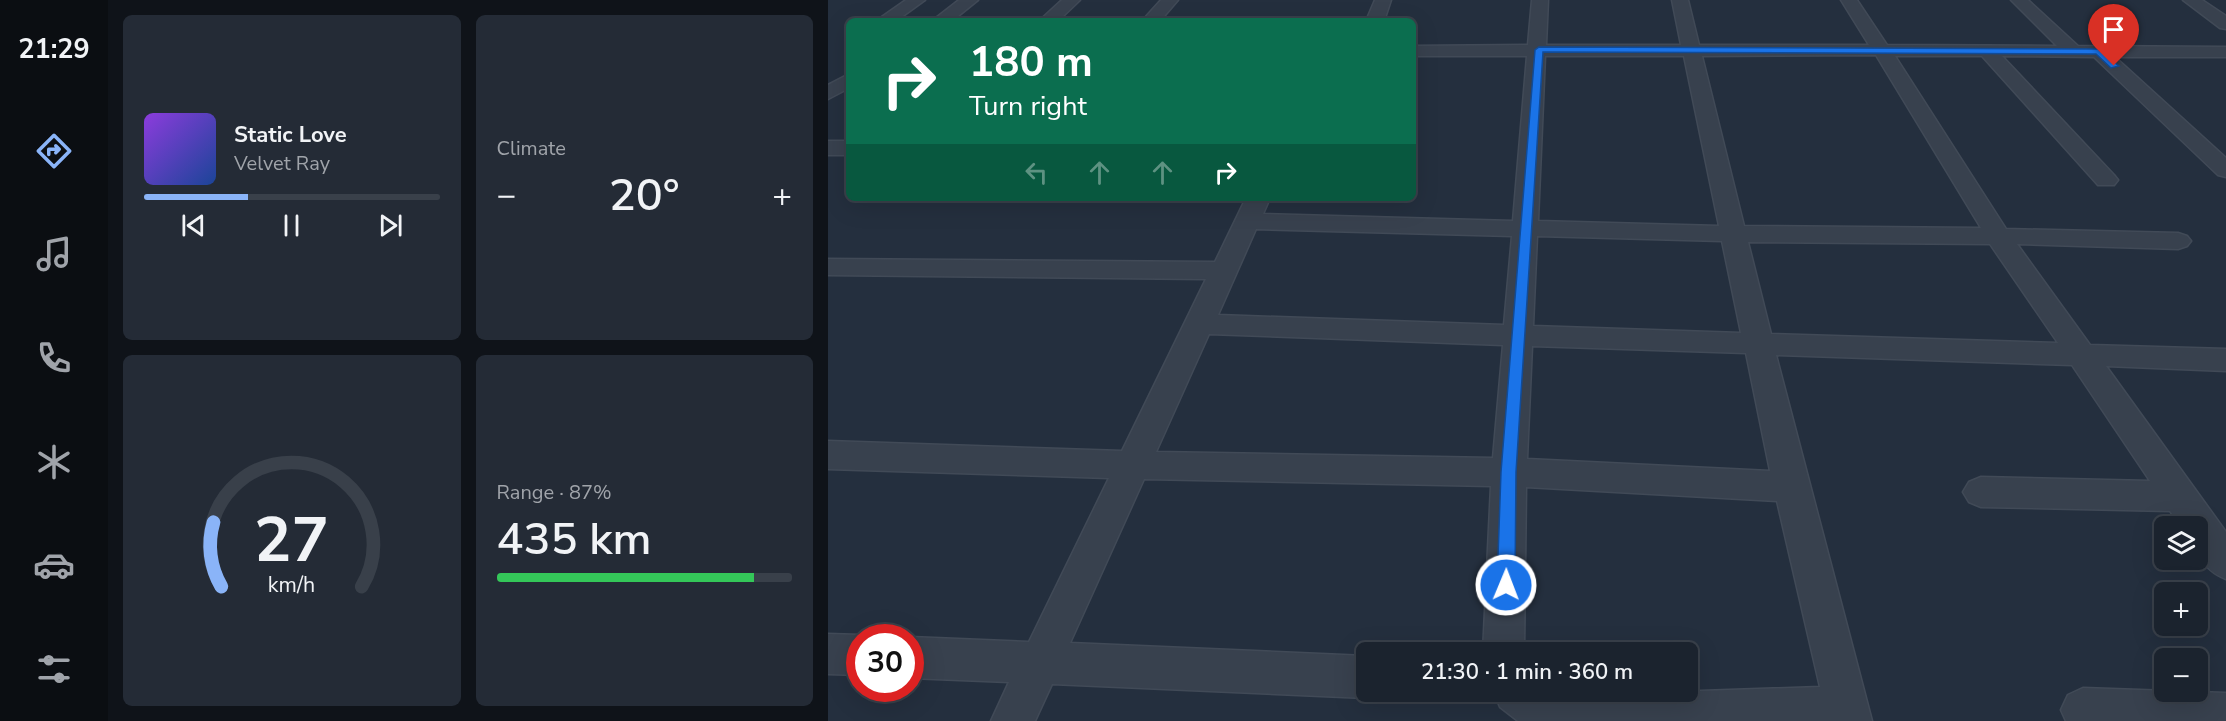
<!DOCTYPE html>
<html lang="en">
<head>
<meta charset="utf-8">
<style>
  body { margin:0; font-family:"Nunito Sans",sans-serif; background:#242b36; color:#f1f3f6; height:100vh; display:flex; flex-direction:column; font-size:22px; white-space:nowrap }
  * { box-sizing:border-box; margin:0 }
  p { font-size:20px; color:#a0a4aa }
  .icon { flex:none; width:33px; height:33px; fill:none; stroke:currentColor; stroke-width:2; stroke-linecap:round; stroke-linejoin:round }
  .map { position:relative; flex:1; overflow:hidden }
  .panel { display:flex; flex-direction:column; gap:15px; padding:15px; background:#0f1319; width:720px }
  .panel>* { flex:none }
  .banner { position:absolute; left:18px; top:18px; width:570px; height:183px; border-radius:9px; box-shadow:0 6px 24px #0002,0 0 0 2px #39404a; background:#0b6e4f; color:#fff; overflow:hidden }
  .fabs { position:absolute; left:1326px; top:516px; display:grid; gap:12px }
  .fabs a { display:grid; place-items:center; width:54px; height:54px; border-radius:9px; background:#1b232e; box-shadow:0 6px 24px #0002,0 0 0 2px #39404a; font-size:30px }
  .speed { position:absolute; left:18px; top:624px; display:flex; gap:12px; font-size:30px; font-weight:700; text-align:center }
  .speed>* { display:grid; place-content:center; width:78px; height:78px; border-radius:50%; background:#1b232e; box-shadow:0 6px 24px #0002,0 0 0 2px #39404a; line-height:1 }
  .speed .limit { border:9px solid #d22; background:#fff; color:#111 }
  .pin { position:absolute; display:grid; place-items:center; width:51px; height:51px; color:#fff; margin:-62px -26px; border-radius:50% 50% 50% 0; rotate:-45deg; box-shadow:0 0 6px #0007 }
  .pin .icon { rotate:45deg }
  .me { position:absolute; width:66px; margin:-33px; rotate:1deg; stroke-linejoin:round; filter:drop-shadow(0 0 4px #0008) }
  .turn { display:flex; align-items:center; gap:21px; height:126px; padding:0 24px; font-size:27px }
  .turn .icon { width:78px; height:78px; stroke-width:2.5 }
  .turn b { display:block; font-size:42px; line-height:51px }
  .lanes { display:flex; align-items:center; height:57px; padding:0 24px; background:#0003; justify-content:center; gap:30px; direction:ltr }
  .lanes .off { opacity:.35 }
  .big { font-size:45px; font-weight:600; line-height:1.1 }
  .panel .tile { flex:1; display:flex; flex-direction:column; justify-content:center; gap:9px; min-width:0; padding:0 21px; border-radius:9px; background:#242b36 }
  .panel .dial { align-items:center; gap:0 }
  .dial svg { height:156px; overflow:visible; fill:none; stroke:#39404a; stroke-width:7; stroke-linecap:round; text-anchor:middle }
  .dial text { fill:#f1f3f6; stroke:none }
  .song { display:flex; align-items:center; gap:18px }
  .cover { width:72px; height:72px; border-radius:9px; background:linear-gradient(135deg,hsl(270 70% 55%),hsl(220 70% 35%)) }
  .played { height:6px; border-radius:3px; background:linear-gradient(90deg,#8ab4f8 35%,#39404a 35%) }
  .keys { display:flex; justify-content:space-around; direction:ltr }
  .heat { display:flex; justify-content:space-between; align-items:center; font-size:33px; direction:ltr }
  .charge { height:9px; border-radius:4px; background:linear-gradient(90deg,#34c759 87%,#39404a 0) }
  .panel .tiles { flex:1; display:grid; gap:15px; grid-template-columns:repeat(2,1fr) }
  .trip { position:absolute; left:528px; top:642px; width:342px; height:60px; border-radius:9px; background:#1b232e; box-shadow:0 6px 24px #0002,0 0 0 2px #39404a; font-weight:600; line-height:60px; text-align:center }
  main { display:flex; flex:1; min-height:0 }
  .dock { display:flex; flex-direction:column; width:108px; justify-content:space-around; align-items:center; background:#0b0e12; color:#a0a4aa }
  .dock .icon { width:42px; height:42px }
  .dock .current { color:#8ab4f8 }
  .dock b { font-size:27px; color:#f1f3f6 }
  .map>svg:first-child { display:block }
</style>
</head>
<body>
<main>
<nav class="dock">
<b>21:29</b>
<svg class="icon current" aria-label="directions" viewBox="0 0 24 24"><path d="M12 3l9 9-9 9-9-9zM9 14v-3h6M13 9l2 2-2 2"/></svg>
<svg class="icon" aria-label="music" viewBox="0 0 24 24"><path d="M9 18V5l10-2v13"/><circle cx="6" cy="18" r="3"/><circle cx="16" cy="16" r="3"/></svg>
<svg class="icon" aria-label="phone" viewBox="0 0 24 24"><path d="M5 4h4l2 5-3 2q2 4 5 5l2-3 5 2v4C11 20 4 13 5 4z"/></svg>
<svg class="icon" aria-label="climate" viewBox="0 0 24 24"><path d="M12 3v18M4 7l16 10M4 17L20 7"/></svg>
<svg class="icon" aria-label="car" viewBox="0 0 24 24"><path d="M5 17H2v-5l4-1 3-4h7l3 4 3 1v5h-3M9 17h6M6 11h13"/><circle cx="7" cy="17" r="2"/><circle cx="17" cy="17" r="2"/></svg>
<svg class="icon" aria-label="filters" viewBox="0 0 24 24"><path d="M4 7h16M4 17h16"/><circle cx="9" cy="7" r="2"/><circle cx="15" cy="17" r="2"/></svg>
</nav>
<section class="panel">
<div class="tiles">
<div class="tile">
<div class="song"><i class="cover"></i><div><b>Static Love</b><p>Velvet Ray</p></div></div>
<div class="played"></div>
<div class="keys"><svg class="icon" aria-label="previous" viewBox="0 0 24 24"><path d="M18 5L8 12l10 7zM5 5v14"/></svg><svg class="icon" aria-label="pause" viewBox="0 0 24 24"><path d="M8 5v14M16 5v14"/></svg><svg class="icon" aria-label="next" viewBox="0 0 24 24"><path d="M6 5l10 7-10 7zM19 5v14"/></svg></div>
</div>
<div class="tile"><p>Climate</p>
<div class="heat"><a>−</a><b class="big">20°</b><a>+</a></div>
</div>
<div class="tile dial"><svg viewBox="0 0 100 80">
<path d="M14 69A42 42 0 1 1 86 69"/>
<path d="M14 69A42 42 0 0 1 10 36" stroke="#8ab4f8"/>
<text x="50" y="56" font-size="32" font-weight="700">27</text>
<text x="50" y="72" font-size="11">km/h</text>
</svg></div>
<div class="tile"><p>Range · 87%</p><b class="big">435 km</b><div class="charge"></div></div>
</div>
</section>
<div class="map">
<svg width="1398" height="721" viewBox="0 0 1398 721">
  <rect width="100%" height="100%" fill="#242f3e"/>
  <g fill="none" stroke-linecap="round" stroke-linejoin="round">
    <g stroke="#414a57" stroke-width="3">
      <path id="street" d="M78 0H97L68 21H48Z
        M131 0H150L124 21H104Z
        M234 0H252L230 21H211Z
        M333 0H350L332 21H314Z
        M547 0H563L556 21H538Z
        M704 0H720L718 45H853L844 0H860L871 45H1041L1013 0H1029L1059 45 1229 46 1183 0H1200L1250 46 1398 47V57H1287L1398 158V177L1390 175 1266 57 1174 56 1286 175 1290 180 1286 185H1270L1154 56H1067L1178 229 1350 233 1359 236 1363 241 1359 246 1350 249 1189 244 1262 345 1398 349V371L1278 366 1398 532V579C1372 569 1370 552 1370 526H1353L1342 511 1153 507 1141 502 1135 492 1141 482 1153 477 1322 481 1244 365 948 355 1044 721H690L672 707 666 692H722L728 696 992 687 949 501 698 487 696 652H655L663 486 316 479 242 643 538 656V692H553L538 698 224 684 207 721H163L181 682 82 678V638H80L82 637 201 642 281 478 0 469V441L294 451 378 279 0 275V259L387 262 418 198H442L435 214 685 221 699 56H585V46L700 45ZM1048 55 1153 228 916 226 874 56ZM717 56H856L891 226 710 221ZM428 229 684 236 676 325 390 315ZM709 236 894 241 913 333 705 326ZM920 242 1162 244 1230 343 943 334ZM381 334 675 345 665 458 328 452ZM704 346 918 353 942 471 699 459Z
        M1355 0H1374L1398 16V29L1392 28Z
        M21 74V88L0 99V85Z
        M0 141H21V155H0Z
        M0 634 32 635 39 638H32V675L0 674Z
        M1255 688 1398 693V721H1238L1233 710 1240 695Z"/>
    </g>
    <use href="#street" fill="#38414e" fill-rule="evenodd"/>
  </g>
  <path fill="#1a73e8" stroke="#114b97" stroke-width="1.5" d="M711 47 1270 49 1291 66 1283 68 1268 54 715 52 688 472 687 585 684 591 678 593 672 591 669 585 673 472 707 50Z"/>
</svg>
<div class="fabs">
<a><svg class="icon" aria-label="layers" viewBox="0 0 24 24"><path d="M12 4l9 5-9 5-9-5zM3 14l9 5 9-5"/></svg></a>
<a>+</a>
<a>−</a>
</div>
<div class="speed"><div class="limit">30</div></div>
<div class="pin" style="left:1286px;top:66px;background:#d93025"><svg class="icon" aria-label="arrive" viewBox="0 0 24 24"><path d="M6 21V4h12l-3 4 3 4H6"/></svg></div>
<svg class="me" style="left:678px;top:585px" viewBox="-20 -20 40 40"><circle r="17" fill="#1a73e8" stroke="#fff" stroke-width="3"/><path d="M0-11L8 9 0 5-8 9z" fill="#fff"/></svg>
<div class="trip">21:30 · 1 min · 360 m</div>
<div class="banner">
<div class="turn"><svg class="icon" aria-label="right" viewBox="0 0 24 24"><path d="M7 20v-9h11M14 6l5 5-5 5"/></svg><div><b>180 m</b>Turn right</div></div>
<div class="lanes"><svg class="icon off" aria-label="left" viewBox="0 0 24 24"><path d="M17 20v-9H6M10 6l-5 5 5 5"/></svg><svg class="icon off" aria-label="ahead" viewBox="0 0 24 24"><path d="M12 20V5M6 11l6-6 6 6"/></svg><svg class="icon off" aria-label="ahead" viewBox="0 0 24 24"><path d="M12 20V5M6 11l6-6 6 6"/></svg><svg class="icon" aria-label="right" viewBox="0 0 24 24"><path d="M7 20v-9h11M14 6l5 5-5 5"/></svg></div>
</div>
</div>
</main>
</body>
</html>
